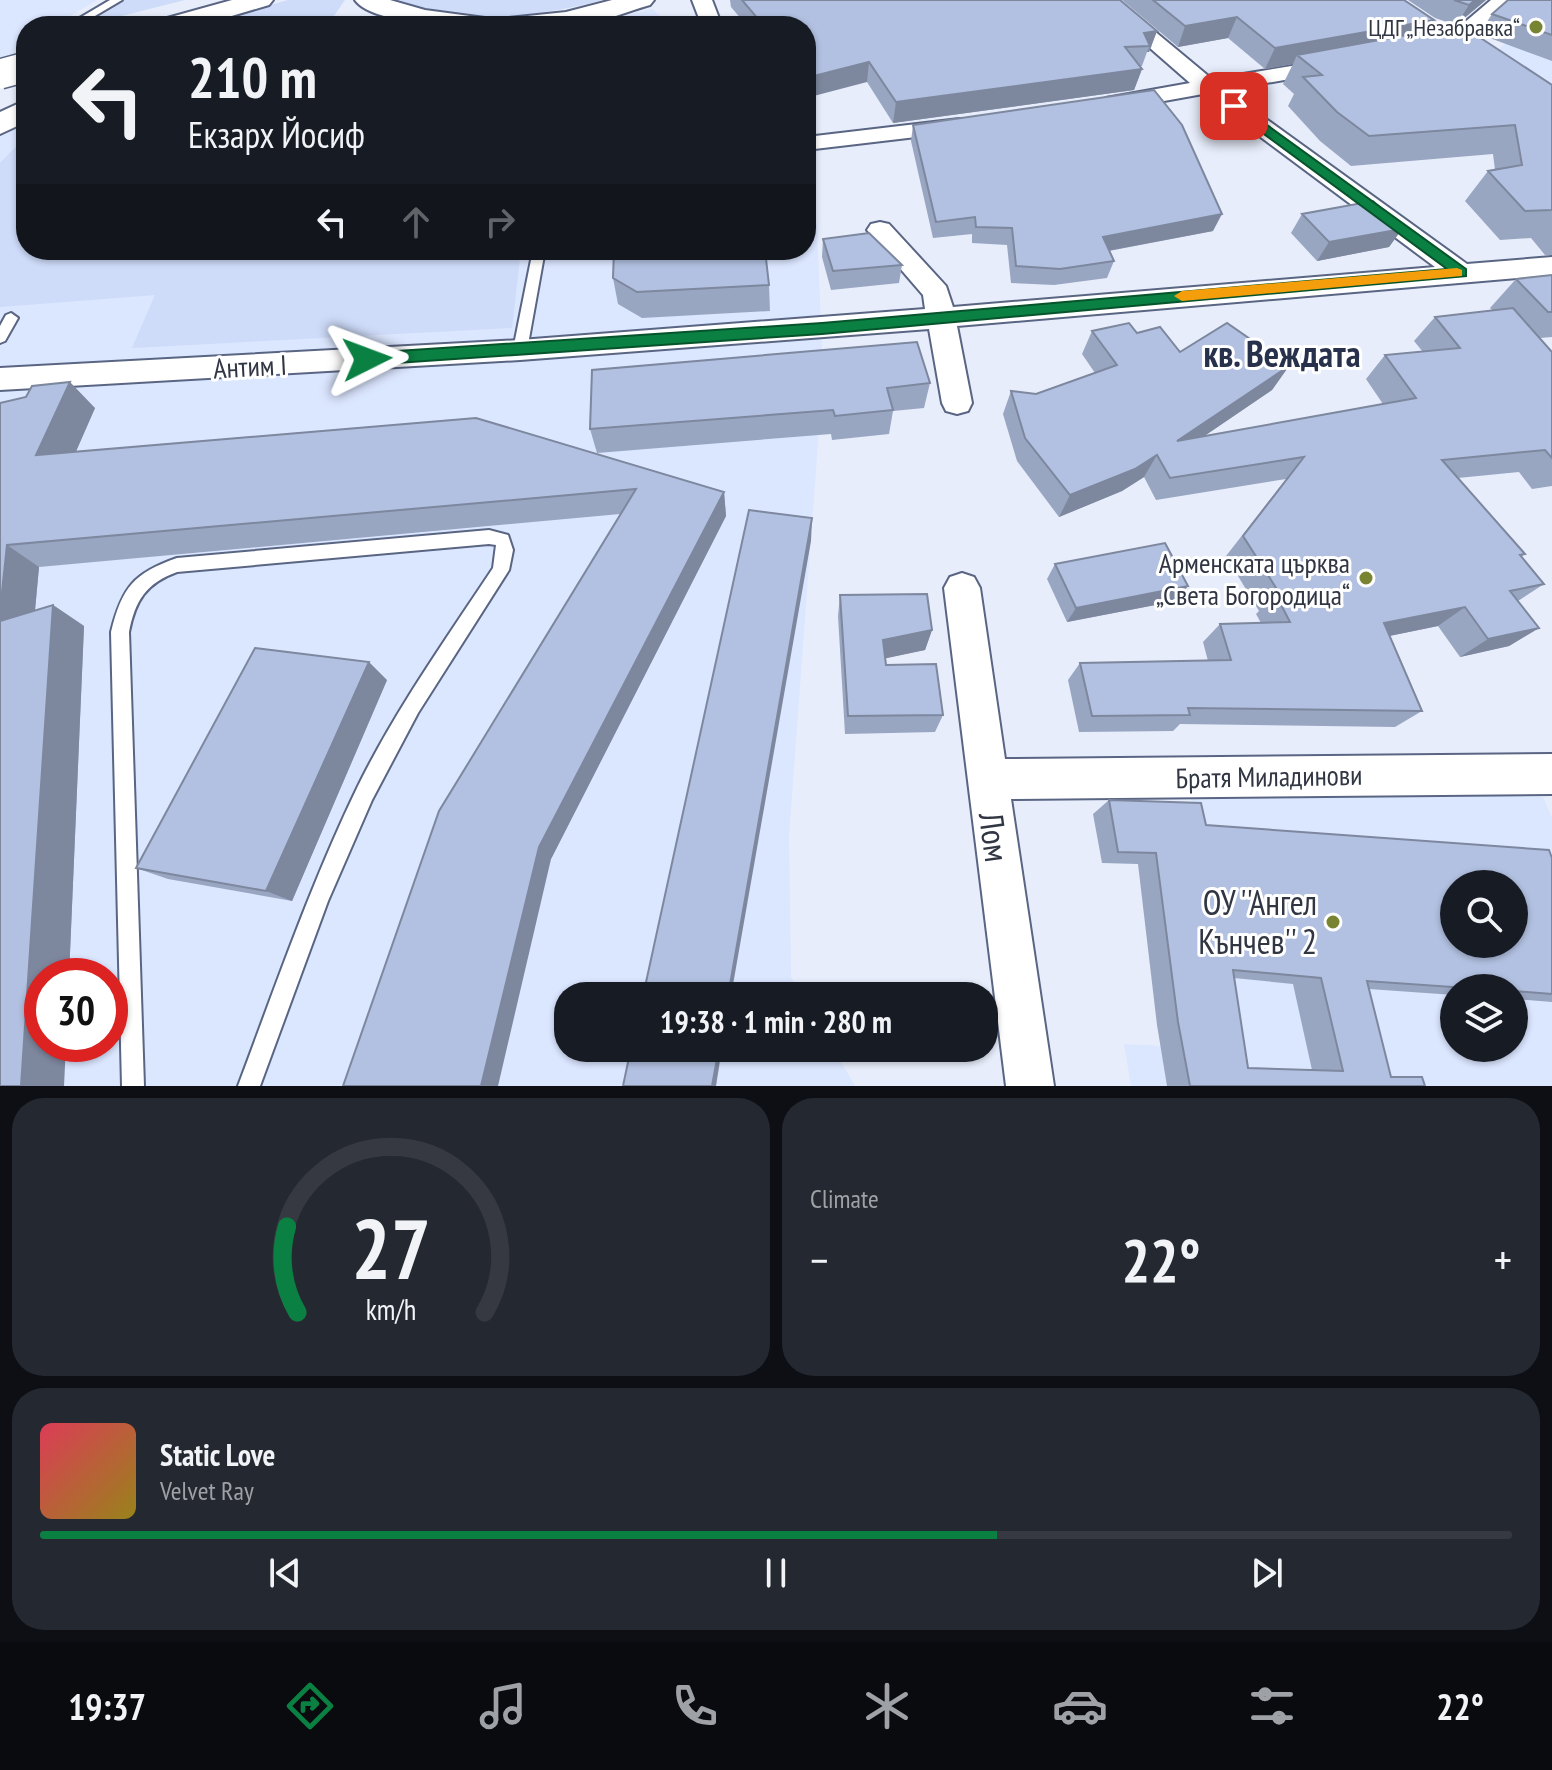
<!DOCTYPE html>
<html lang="en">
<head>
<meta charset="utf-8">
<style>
  body { margin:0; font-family:"PT Sans Narrow",sans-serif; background:#242831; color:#f1f3f6; height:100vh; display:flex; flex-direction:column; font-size:30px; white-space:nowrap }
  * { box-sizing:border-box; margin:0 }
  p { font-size:26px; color:#9ea1a6 }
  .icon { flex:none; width:44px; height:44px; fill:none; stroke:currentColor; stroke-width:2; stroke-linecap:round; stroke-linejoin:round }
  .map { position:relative; height:1086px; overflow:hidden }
  .drawer { display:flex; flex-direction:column; gap:12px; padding:12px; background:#0d0f14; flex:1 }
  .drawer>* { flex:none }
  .banner { position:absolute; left:16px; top:16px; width:800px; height:244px; border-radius:32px; box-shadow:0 2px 6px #0004; background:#171b24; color:#f1f3f6; overflow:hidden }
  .buttons { position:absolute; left:1440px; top:870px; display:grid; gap:16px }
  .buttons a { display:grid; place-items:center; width:88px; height:88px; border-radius:50%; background:#171b24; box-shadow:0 2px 6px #0004; font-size:40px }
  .speed { position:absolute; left:24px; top:958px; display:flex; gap:16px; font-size:40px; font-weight:700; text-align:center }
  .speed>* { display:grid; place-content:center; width:104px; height:104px; border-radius:50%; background:#171b24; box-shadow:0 2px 6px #0004; line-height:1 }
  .speed .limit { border:12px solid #d22; background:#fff; color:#111 }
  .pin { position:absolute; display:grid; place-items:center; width:68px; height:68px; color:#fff; margin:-34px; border-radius:16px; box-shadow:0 4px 12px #0006 }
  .me { position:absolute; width:88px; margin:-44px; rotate:87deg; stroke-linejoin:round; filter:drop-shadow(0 0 6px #0008) }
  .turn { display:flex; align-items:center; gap:28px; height:168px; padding:0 40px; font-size:36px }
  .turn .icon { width:104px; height:104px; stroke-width:2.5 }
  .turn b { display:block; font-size:56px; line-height:68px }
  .lanes { display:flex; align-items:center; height:76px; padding:0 40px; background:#0003; justify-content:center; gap:40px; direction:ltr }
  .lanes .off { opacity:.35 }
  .big { font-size:60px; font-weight:700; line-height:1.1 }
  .drawer .card { flex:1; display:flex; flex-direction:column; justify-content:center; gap:12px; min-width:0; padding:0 28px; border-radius:32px; background:#242831 }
  .drawer .dial { align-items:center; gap:0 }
  .dial svg { height:208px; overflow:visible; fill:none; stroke:#363941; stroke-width:7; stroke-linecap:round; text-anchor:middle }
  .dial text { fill:#f1f3f6; stroke:none }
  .song { display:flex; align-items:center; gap:24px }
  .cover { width:96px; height:96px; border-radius:12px; background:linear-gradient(135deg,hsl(350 70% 55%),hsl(50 70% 35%)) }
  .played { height:8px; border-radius:4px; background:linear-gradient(90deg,#0b8043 65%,#363941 65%) }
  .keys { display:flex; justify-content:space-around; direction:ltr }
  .heat { display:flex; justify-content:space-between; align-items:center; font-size:44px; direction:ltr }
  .drawer .tiles { flex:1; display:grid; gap:12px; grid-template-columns:1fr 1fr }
  .card:last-child { grid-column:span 2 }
  .trip { position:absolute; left:554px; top:982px; width:444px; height:80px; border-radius:32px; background:#171b24; box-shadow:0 2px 6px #0004; font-weight:700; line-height:80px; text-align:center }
  .tab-bar { display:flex; height:128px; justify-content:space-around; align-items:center; background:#090b0e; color:#9ea1a6 }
  .tab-bar .icon { width:56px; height:56px }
  .tab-bar .selected { color:#0b8043 }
  .tab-bar b { font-size:36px; color:#f1f3f6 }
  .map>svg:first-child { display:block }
</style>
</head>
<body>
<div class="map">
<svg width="1552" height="1086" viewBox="0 0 1552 1086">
  <rect width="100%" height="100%" fill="#e7edfb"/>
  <path fill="#dbe6ff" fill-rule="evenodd" d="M0 0H97L53 26H26V47L0 67Z
    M1546 0H1552V89L1494 55Z
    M653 9 669 26H580Z
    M26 122V250H806V171L808 173 817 227 823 375 789 835 791 977 802 996H568V1048H833L855 1086H0V132ZM42 976H110V1044H42Z
    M1499 796 1543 797 1552 818V1086H1131L1124 1044 1240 1050 1207 901 1191 797ZM1454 884H1514V944H1454ZM1454 988H1514V1048H1454Z"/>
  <path fill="#cedbf9" d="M124 0H185L82 26Z
    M288 0H345L331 20 312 24 196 26Z
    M380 0H602C550 14 494 21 441 15 420 13 399 5 380 0Z
    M26 136V250H521L512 328 132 348 155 295 0 307V163Z"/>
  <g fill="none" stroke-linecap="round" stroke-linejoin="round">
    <g stroke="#596582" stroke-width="4">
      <path id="lane" d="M110 0H122L78 26H66Z
        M533 250H545L527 350 520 355 513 350Z
        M11 313 18 318 5 341 0 343V326L6 315Z
        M489 530 508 535 513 550 509 570 418 713 372 800 328 901 260 1086H238C276 985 311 883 358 786 396 709 446 639 493 568L496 545 489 544 177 572C146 583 135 601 129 632L144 1086H122L111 632C122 587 134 573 177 558Z"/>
    </g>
    <g stroke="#596582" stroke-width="4">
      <path id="street" d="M692 0H712L722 26H702Z
        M1095 0H1117L1212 79 1334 59 1342 60 1345 65 1342 70 1226 90 1467 264 1552 257V275L957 326 972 403 968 411 957 414 946 411 942 403 929 329 520 360 0 390V368L520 340 925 309 923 295 867 230 871 224 880 222 889 224 946 286 953 307 1435 267 1203 94 1114 110 1106 108 1103 103 1106 98 1190 83Z
        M1491 0H1513L1458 48 1425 54 1414 48 1418 44 1445 39Z
        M959 119 967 121 971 126 967 131 806 150V134L815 136Z
        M962 573 974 577 980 588 1005 759 1552 754V794L1011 799 1054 1086H1006L944 588 950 577Z"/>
    </g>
    <g stroke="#596582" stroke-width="4">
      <path id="secondary" d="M232 0H273L269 5 198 26H156L160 20Z
        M355 0H390L425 10 485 18 496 24 508 18 566 12 612 0H654L650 5C625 12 598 24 572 26 532 29 378 33 355 0Z
        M26 100V122L0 134V112Z"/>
    </g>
    <use href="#lane" fill="#fff" fill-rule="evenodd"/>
    <use href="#street" fill="#fff" fill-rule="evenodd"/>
    <use href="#secondary" fill="#fff" fill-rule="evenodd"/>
    <g stroke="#596582" stroke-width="32" stroke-linecap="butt">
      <path id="secondary-bridge" d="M0 74 26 67"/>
    </g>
    <use href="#secondary-bridge" stroke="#fff" stroke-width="29"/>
  </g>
  <path fill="#99a6c2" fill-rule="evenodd" d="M730 0H1120L1157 31 1149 52H1147L1142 66H1140L1142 69 1134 90 893 123 867 82 806 26H747L731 7Z
    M1122 0H1404L1434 20 1427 31 1552 85V255H1545L1531 238 1500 240 1465 201 1488 171 1495 170 1493 154 1351 166 1320 141 1288 106 1294 94 1283 84 1293 64 1265 69 1228 38 1178 47Z
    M1408 0H1486L1456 25 1435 18Z
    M1552 0V61L1479 34 1492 14Z
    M913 125 1213 231 1109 251 1114 261 1107 278 1054 285 1011 283 1007 245 972 243V234L933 238 911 141Z
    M1302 214 1402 229 1389 247 1317 261 1291 233Z
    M823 239 902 265 899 283 831 290 822 257Z
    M1552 275V337L1540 338 1552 352V486L1532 489 1519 472 1458 478 1525 554 1521 557 1544 584 1518 601 1539 628 1509 646 1460 657 1438 626 1389 636 1422 711 1395 727 1180 724 1173 731 1079 732 1068 680 1080 663 1208 661 1203 642 1220 624 1261 623 1256 614 1259 611 1226 556 1286 479 1156 500 1144 477 1122 491 1059 517 1017 461 1003 414 1011 391 1036 394 1095 373 1082 354 1092 331 1137 333 1180 352 1289 366 1272 390 1203 437 1383 404 1366 379 1385 355 1423 352 1414 341 1435 317 1493 311 1490 308 1516 279Z
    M613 278 769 285 770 311 642 318 618 304Z
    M592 370 930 383 924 408 893 411 889 434 832 440 831 434 597 453 590 429Z
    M0 403 95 408 76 451 724 492 726 516 551 859 620 514 39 567 35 611 53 605 84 626 69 976H42L0 1086Z
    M1055 564 1176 601 1067 622 1047 579Z
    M840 595 932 630 925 650 885 658 886 665 943 715 935 732 845 734 838 616Z
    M387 680 292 901 168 879 136 868Z
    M1109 800 1206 825 1552 858V1002L1514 999V988H1454V995L1369 989 1391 1077 1425 1086H1167L1157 1025 1138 864 1102 863 1093 814ZM1234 978 1293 984 1312 1070 1248 1068Z"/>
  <path fill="#7d879e" d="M1475 0H1486L1456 25 1469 5Z
    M1237 17 1228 38 1178 47 1185 26Z
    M1434 20 1422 40 1297 55 1293 64 1265 69 1275 48Z
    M1157 31 1149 52H1147L1150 46 1144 33Z
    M869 62 867 82 806 98V78Z
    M1142 69 1134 90 893 123 896 102Z
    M1222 214 1213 231 1096 253 1103 237Z
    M1402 229 1389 247 1317 261 1329 242Z
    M1289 366 1272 390 1163 464 1177 441Z
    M70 382 95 408 64 479 36 455Z
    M1157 455 1144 477 1122 491 1059 517 1070 495Z
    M724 492 726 516 551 859 498 1086H481L539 847Z
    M812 518 811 541 731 996H728Z
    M7 545 39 567 32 642 0 622V611Z
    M1188 586 1176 601 1067 622 1076 608Z
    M53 605 84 626 69 976H42V1044H66L64 1086H21Z
    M1465 607 1438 626 1360 642 1384 623Z
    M1539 628 1509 646 1460 657 1488 639Z
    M932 630 925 650 878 660 883 640Z
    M369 662 387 680 292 901 266 891Z
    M719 1048H722L716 1086H712Z"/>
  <path fill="#b2c1e1" stroke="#7d879e" stroke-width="2" fill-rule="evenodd" d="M742 0H1120L1157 31 1144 33 1150 46 1125 47 1142 69 896 102 869 62 806 78V26H764Z
    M1153 0H1404L1434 20 1275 48 1237 17 1185 26Z
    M1454 0H1475L1469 5Z
    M1508 0H1552V35L1492 14Z
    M1461 25 1552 85V210L1525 211 1488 171 1522 165 1515 125 1369 136 1337 112 1303 77 1322 75 1297 55Z
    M1154 90 1182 125 1222 214 1103 237 1114 261 1060 269 1016 266 1012 228 976 227 975 217 936 222 913 125Z
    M1373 201 1402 229 1329 242 1302 214Z
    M869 233 902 265 833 271 823 239Z
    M614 250H765L769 285 637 292 613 278Z
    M1552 275V312H1548L1516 279Z
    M1513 308 1552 352V458L1545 450 1442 460 1525 554 1520 555 1544 584 1510 591 1539 628 1488 639 1465 607 1384 623 1422 711 1188 708 1190 715 1092 716 1080 663 1231 660 1220 624 1290 622 1276 595 1280 594 1243 536 1304 457 1170 478 1157 455 1135 469 1070 495 1025 438 1011 391 1036 394 1117 365 1092 331 1129 323 1137 333 1160 327 1180 352 1227 323 1289 366 1177 441 1416 398 1385 355 1460 348 1435 317Z
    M917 342 930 383 887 388 893 410 835 416 833 410 590 429 592 370Z
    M70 382 36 455 476 418 724 492 539 847 481 1086H343L439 811 636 489 7 545 0 611V403L26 397 32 386Z
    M749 510 812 518 728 996H643Z
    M1165 543 1188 586 1076 608 1055 564Z
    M927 594 932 630 883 640 886 665 936 664 943 715 848 716 840 595Z
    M53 605 21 1086H0V621Z
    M255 648 369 662 266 891 136 868Z
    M1109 800 1201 803 1206 825 1549 850 1552 858V994L1514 991V988H1467L1367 981 1391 1077H1422L1425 1086H1190L1178 1022 1156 853 1118 852ZM1454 884H1514V944H1454ZM1233 970 1321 978 1343 1071 1248 1068Z
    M631 1048H719L712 1086H623Z"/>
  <path fill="#0b8043" stroke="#07532c" stroke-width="2" d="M1230 104H1238L1466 269V276L822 334 367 365 359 359 367 353 822 323 1447 269 1230 109Z"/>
  <path fill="#f59e0b" d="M1457 268 1462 270V276L1182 301 1174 296 1182 291Z"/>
  <g fill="#798432" stroke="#fff" stroke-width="3">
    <circle cx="1536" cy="27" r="8"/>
    <circle cx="1366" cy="578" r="8"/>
    <circle cx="1333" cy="922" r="8"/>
  </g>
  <g text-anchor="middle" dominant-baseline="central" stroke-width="6" stroke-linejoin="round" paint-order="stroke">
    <g font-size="24" fill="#313643" stroke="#fff" text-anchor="end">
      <text x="1520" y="27">ЦДГ „Незабравка“</text>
    </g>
    <g font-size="28" fill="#313643" stroke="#fff">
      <text transform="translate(250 366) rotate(-3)">Антим I</text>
      <text transform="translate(1269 776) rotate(-1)">Братя Миладинови</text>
    </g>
    <g font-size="28" fill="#313643" stroke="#fff" text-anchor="end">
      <text x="1350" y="562">Арменската църква<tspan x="1350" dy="32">„Света Богородица“</tspan></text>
    </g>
    <g font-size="34" fill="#313643" stroke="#fff">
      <text transform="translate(995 837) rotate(82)">Лом</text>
    </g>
    <g font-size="34" fill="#313643" stroke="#fff" text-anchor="end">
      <text x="1317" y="902">ОУ ''Ангел<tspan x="1317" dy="39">Кънчев'' 2</tspan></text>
    </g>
    <g font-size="36" font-weight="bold" fill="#27314b" stroke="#fff">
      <text x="1282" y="353">кв. Веждата</text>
    </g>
  </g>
</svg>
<div class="buttons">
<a><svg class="icon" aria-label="search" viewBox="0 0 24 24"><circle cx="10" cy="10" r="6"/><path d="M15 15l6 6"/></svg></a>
<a><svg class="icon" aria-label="layers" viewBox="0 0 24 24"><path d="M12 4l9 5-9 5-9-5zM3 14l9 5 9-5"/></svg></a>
</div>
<div class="speed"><div class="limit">30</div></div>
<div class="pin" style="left:1234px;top:106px;background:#d93025"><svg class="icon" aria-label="arrive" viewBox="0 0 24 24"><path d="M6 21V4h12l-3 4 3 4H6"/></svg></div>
<svg class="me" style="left:367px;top:359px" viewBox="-20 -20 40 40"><path d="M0-17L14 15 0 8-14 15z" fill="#0b8043" stroke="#fff" stroke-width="4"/></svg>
<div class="trip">19:38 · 1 min · 280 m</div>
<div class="banner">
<div class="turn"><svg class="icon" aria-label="left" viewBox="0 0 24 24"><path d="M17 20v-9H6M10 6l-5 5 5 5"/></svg><div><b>210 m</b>Екзарх Йосиф</div></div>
<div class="lanes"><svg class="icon" aria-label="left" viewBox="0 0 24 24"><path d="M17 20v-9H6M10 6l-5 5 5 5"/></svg><svg class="icon off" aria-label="ahead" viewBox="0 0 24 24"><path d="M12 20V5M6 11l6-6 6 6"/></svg><svg class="icon off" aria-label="right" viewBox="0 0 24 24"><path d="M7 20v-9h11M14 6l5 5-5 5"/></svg></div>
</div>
</div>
<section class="drawer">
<div class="tiles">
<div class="card dial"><svg viewBox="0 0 100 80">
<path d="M14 69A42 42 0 1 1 86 69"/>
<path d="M14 69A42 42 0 0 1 10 36" stroke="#0b8043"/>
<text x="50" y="56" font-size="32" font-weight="700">27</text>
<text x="50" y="72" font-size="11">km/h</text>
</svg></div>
<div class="card"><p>Climate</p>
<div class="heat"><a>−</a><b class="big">22°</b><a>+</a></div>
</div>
<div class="card">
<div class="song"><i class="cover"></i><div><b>Static Love</b><p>Velvet Ray</p></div></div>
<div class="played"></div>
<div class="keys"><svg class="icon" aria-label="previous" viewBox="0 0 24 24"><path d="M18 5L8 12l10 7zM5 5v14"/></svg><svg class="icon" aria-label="pause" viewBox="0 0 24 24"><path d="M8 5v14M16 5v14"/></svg><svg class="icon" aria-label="next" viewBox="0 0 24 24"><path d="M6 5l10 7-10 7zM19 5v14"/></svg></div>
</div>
</div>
</section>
<nav class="tab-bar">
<b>19:37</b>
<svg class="icon selected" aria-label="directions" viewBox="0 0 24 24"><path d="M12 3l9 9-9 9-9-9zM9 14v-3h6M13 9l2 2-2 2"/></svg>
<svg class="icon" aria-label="music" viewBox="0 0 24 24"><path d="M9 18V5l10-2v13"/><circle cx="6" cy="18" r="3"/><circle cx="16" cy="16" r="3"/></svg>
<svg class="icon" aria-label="phone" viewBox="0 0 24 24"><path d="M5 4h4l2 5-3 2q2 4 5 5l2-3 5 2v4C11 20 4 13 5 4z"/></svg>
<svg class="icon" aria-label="climate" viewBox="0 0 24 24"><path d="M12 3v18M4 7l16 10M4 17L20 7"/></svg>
<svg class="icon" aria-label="car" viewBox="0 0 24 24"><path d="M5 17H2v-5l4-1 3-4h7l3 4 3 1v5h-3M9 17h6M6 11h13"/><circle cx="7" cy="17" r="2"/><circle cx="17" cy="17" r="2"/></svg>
<svg class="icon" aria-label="filters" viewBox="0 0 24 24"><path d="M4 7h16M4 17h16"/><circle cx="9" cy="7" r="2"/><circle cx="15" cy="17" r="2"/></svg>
<b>22°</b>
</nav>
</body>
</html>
